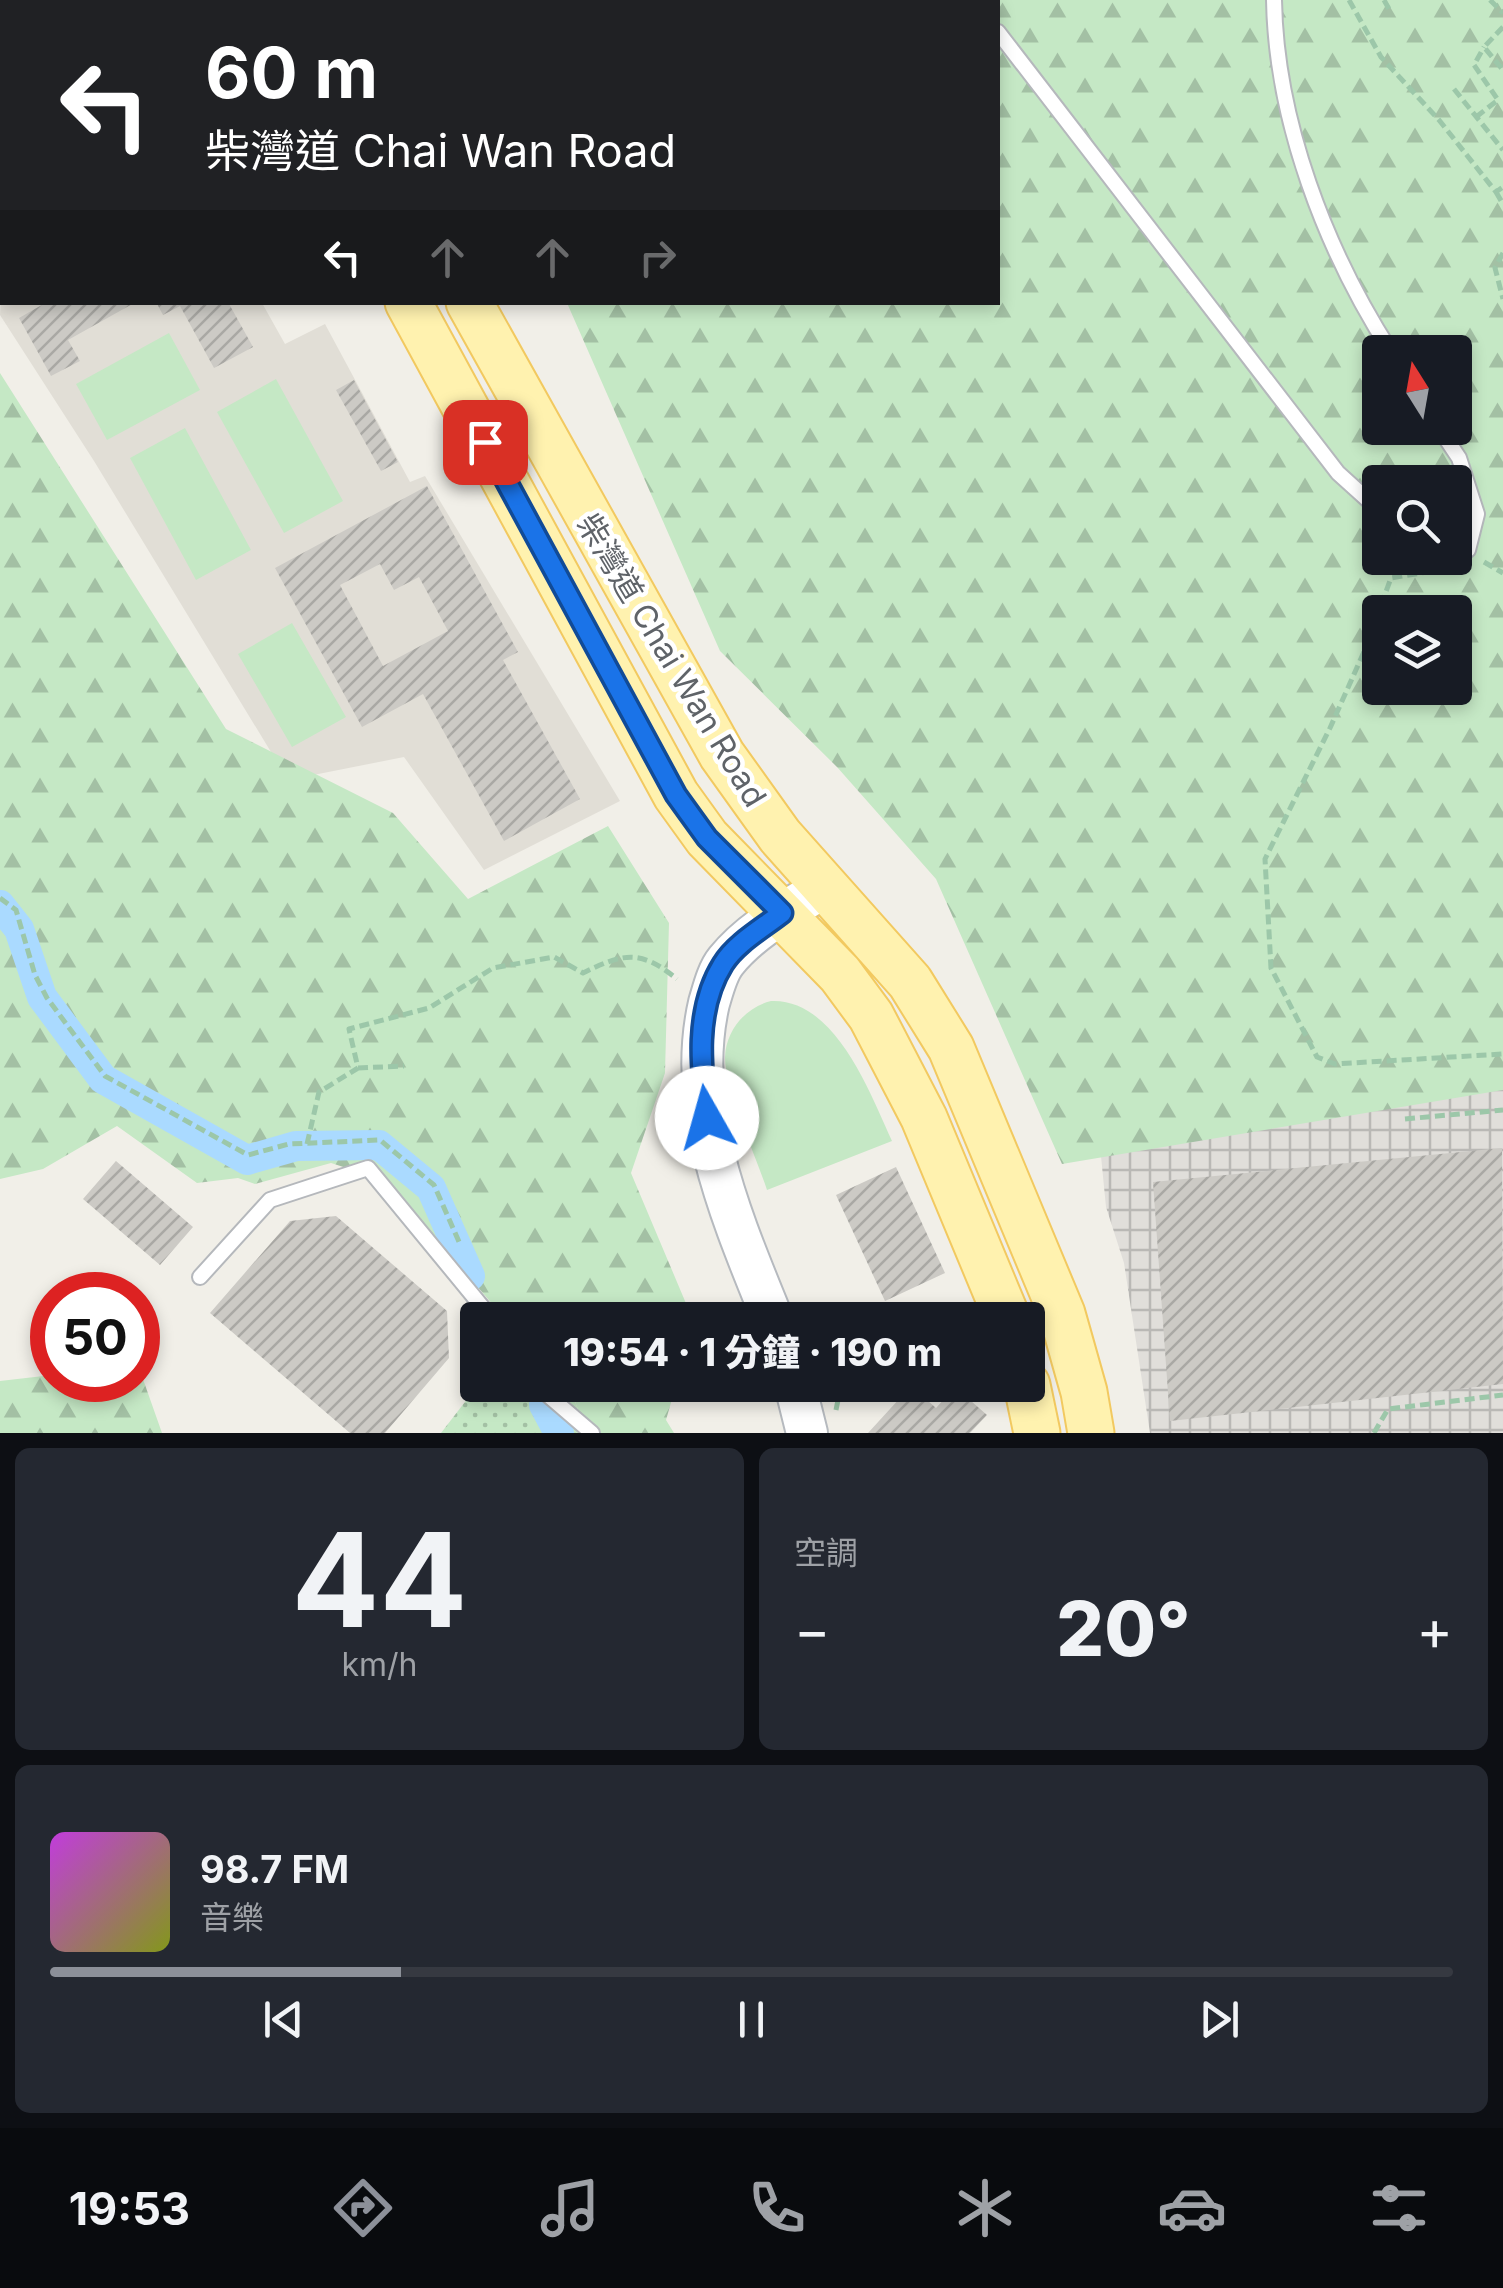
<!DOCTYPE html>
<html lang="zh-TW">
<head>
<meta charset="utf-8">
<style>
  body { margin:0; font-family:Inter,"Noto Sans TC",sans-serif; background:#242831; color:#f1f3f6; height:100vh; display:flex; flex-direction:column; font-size:38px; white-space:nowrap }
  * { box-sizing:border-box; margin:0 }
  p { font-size:32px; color:#9ea1a6 }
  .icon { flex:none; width:55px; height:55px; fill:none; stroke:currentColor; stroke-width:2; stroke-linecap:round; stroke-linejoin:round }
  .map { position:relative; height:1433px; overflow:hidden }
  .panel { display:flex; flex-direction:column; gap:15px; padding:15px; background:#0d0f14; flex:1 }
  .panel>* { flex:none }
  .hud { position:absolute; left:0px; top:0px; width:1000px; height:305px; box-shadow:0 5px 15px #0003; background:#202124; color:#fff; overflow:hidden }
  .needle { width:65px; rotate:349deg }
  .fabs { position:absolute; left:1362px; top:335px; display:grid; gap:20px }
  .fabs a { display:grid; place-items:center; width:110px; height:110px; border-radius:10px; background:#171b24; box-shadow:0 5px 15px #0003; font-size:50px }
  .speed { position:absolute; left:30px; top:1272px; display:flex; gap:20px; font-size:50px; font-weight:700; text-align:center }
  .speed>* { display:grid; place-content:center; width:130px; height:130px; border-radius:50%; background:#171b24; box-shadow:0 5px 15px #0003; line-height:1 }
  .speed .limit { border:15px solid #d22; background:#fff; color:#111 }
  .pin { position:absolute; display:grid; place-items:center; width:85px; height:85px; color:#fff; margin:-42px; border-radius:20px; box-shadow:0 5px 15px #0006 }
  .me { position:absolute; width:110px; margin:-55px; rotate:353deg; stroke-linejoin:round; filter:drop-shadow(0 0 8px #0008) }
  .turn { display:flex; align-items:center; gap:35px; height:210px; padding:0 40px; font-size:45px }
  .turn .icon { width:130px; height:130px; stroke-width:2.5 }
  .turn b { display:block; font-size:70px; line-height:85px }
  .lanes { display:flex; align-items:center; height:95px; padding:0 40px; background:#0003; justify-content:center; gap:50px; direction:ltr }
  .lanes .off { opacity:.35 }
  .big { font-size:75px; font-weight:800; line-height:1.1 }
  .panel .tile { flex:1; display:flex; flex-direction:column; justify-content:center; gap:15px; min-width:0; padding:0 35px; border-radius:15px; background:#242831 }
  .panel .dial { align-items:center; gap:0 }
  .dial b { font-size:130px; line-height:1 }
  .song { display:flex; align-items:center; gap:30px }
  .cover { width:120px; height:120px; border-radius:15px; background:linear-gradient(135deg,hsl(290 70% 55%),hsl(70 70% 35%)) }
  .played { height:10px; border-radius:5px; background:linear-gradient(90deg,#8c9099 25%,#363941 25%) }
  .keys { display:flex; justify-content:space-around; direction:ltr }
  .heat { display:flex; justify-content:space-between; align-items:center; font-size:55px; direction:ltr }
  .panel .tiles { flex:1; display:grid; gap:15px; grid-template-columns:1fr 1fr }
  .tile:last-child { grid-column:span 2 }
  .trip { position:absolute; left:460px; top:1302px; width:585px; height:100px; border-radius:10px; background:#171b24; box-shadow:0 5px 15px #0003; font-weight:800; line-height:100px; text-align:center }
  .menu { display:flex; height:160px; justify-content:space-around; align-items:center; background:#090b0e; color:#9ea1a6 }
  .menu .icon { width:70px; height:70px }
  .menu .active { color:#8c9099 }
  .menu b { font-size:45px; color:#f1f3f6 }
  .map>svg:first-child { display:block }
</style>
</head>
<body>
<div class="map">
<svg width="1503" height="1433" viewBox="0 0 1503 1433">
  <defs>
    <pattern id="industrial-grid" width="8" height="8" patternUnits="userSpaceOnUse" patternTransform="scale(2.5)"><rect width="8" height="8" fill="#e0deda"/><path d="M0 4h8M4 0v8" fill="none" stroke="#b9b8b5"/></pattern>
    <pattern id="grass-dots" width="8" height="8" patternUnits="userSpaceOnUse" patternTransform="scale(2.5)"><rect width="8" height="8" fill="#c5e8c5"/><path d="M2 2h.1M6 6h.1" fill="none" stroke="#a3c0a4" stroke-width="1.8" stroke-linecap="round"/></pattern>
    <pattern id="forest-firs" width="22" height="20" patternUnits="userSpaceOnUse" patternTransform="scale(2.5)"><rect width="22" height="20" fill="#c5e8c5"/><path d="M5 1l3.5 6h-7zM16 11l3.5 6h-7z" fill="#a3c0a4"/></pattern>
    <pattern id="building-hatch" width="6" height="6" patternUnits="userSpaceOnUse" patternTransform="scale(2.5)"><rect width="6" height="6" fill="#cccac5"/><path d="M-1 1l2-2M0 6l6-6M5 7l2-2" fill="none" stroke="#a9a8a4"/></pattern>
  </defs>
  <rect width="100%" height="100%" fill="#f1efe8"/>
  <path fill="url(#industrial-grid)" d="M1503 1073V1433H1150L1124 1263 1106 1207 1100 1146Z"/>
  <path fill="#e1ded6" d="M2 267V302L262 303 285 344 325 324 410 482 425 476 620 801 484 870 404 757 288 780 94 461 0 315Z"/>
  <path fill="url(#grass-dots)" d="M478 1385H562L574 1399 587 1433H441Z"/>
  <path fill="url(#forest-firs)" fill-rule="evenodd" d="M306 0H1503V1090L1062 1164 936 879 837 767 720 651 567 303 998 302V2ZM1380 352H1455V428H1380ZM1380 482H1455V558H1380ZM1380 612H1455V688H1380Z
    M0 373 226 729 393 813 468 899 608 826 669 923 665 1073 631 1173 693 1320H506L387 1181 331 1163 255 1184 238 1178 197 1183 117 1126 43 1169 0 1179Z
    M138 1365 162 1433H0V1381L52 1375V1380H138Z
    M562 1385H676L666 1420 674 1433H587L574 1399Z"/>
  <path fill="#c5e8c5" d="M169 333 200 390 107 440 76 384Z
    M276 379 343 501 284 533 217 412Z
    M185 428 251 550 196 580 130 458Z
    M292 623 346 717 292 747 238 654Z
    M771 1001C835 998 870 1093 892 1141L767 1190C757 1159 724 1085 725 1057 726 1030 746 1007 771 1001Z"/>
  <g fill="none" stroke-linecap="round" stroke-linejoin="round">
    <path stroke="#aadaff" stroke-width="30" d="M0 905 19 929 42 997 103 1079 247 1160 296 1146 379 1145 431 1188 470 1276
      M544 1405 559 1433"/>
  </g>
  <path fill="url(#building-hatch)" fill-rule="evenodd" d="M47 302H136L68 340 80 361 51 376 19 318Z
    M156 302H228L253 347 214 368 180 306 163 315Z
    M354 380 398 462 381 471 336 390Z
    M427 486 518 652 503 660 580 799 504 841 423 694 362 727 275 568ZM380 564 394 590 419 577 448 631 383 666 340 585Z
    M1502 1148 1503 1384 1170 1421 1153 1182Z
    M116 1161 193 1227 160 1265 83 1199Z
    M896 1167 945 1273 885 1301 836 1195Z
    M336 1216 447 1311 449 1358 385 1433H350L210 1313 290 1221Z
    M911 1386 936 1408 955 1387 987 1415 970 1433H868Z"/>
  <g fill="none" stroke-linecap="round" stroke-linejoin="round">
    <g stroke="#b5b8bc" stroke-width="18">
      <path id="lane" d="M982 0 983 2
        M1274 0C1276 121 1326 251 1391 352
        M998 32 1338 473 1380 511
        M1439 428 1459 458 1477 514 1468 550 1455 548
        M200 1277 270 1200 368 1168 493 1320
        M536 1385 592 1433"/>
    </g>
    <g stroke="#b6babf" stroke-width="44">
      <path id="secondary" d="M773 1320C733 1221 684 1111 709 1003 713 990 717 972 726 961 751 930 790 909 823 888
        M795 1385 807 1433"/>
    </g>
    <g stroke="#f2c960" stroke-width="49">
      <path id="primary" d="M165 0 168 2
        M246 0 249 2
        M408 302 676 795 707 838 840 974 871 1016 924 1118 1008 1320
        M469 302 722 755 780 836 910 982 951 1048 1062 1314 1084 1392 1091 1433
        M1027 1385 1037 1433"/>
    </g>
    <path stroke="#9cc7a9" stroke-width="5" stroke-dasharray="10 5" stroke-linecap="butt" d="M1349 0 1381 57 1439 120 1496 192 1503 187
      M1384 0 1389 9
      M1490 0 1503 13
      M40 2 42 0
      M1503 27 1484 47 1503 70
      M1454 89 1503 150
      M1476 117 1498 100 1474 65 1484 47
      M1496 192 1503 204
      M0 224 2 217
      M1503 253 1495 268 1503 299
      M1442 559 1427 572 1391 578 1363 654 1330 728 1265 859 1271 968 1317 1057 1335 1064 1503 1054
      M1484 562 1503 573
      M0 898 16 910 35 975 47 998 105 1076 248 1155 289 1144 380 1140 434 1185 460 1244
      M358 1068 404 1066
      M1405 1119 1503 1110
      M307 1144 319 1092 358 1068 349 1029 429 1008 493 968 554 957 583 973C624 953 640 949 677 979
      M846 1385 865 1397 868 1385
      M836 1410 841 1385
      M1374 1433 1388 1409 1503 1395"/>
    <use href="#lane" stroke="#fff" stroke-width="14"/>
    <use href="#secondary" stroke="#fff" stroke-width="40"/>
    <use href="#primary" stroke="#fff2af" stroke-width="45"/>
  </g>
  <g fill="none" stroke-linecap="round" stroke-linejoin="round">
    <g stroke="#114b97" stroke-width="25">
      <path id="route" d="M485 442 676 795 707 838 782 913C763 928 736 943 723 964 694 1010 701 1069 707 1118"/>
    </g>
    <use href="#route" stroke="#1a73e8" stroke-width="18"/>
  </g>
  <g text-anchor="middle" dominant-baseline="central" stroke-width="9" stroke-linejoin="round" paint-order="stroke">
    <g font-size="32" fill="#5f6368" stroke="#fff">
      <text transform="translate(672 660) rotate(59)">柴灣道 Chai Wan Road</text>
    </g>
  </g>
</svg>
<div class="fabs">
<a><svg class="needle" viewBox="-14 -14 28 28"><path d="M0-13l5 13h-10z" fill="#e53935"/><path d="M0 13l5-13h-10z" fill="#9ea1a6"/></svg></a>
<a><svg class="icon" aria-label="search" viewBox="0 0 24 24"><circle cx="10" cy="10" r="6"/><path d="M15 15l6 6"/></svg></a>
<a><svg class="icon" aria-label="layers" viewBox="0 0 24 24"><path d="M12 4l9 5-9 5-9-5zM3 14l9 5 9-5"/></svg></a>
</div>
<div class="speed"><div class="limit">50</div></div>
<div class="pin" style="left:485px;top:442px;background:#d93025"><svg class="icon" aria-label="arrive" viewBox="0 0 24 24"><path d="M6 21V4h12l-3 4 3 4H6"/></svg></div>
<svg class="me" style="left:707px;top:1118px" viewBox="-20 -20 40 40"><circle r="19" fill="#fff"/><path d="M0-13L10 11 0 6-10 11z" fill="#1a73e8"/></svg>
<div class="trip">19:54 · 1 分鐘 · 190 m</div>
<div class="hud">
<div class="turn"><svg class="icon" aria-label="left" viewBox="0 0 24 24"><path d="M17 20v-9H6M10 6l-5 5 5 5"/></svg><div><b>60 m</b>柴灣道 Chai Wan Road</div></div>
<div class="lanes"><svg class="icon" aria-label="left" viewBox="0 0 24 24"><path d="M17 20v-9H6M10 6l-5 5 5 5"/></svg><svg class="icon off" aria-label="ahead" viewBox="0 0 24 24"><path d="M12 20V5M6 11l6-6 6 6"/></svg><svg class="icon off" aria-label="ahead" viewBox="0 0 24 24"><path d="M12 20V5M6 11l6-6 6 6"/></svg><svg class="icon off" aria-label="right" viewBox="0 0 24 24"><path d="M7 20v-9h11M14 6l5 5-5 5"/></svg></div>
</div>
</div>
<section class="panel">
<div class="tiles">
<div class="tile dial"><b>44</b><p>km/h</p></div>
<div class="tile"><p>空調</p>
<div class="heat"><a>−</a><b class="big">20°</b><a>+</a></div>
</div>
<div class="tile">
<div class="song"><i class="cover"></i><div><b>98.7 FM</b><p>音樂</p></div></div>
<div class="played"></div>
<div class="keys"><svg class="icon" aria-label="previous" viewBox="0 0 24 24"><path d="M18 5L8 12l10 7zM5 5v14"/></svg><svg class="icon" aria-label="pause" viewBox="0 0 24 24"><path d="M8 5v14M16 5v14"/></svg><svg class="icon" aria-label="next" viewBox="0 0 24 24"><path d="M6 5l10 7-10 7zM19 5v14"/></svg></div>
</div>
</div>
</section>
<nav class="menu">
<b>19:53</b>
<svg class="icon active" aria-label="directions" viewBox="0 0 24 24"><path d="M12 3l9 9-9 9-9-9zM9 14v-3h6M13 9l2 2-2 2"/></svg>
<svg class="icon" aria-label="music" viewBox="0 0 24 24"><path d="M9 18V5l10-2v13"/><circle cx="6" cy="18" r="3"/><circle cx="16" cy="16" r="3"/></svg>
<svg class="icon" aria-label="phone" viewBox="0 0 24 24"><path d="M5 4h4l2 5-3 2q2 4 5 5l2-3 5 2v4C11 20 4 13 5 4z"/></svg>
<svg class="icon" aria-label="climate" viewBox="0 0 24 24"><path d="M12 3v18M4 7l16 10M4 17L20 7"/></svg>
<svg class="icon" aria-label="car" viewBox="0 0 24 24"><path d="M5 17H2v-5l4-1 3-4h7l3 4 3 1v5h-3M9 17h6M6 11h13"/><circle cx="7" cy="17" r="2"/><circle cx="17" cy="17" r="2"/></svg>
<svg class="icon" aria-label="filters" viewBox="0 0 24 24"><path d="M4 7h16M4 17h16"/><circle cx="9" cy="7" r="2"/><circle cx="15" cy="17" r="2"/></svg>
</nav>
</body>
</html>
